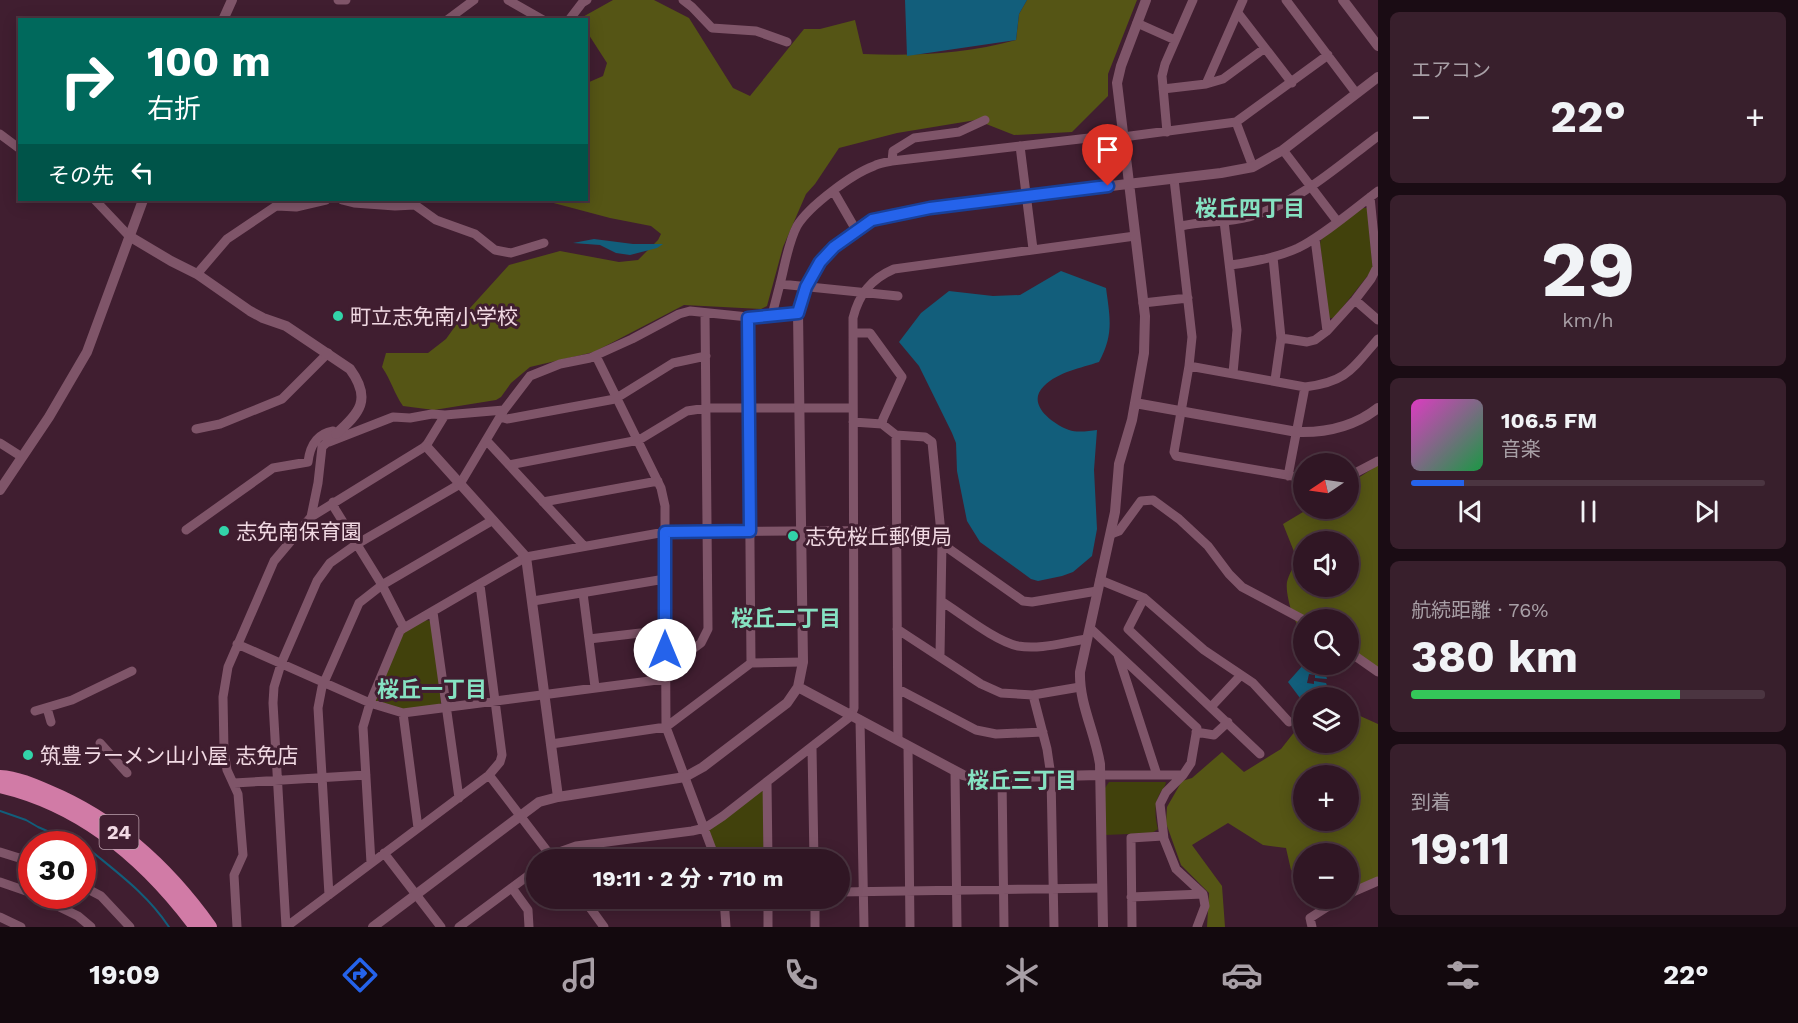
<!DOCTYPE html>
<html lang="ja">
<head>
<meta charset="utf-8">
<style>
  body { margin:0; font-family:"Work Sans","Noto Sans JP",sans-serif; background:#381f2c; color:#f1f3f6; height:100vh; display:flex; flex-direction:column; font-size:22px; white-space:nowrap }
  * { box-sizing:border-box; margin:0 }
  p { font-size:20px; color:#a89fa6 }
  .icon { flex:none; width:33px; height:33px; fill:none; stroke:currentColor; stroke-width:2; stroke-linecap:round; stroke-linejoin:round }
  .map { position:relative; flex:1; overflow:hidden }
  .details { display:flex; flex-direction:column; gap:12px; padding:12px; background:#1a0c14; width:420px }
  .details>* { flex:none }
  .banner { position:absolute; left:18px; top:18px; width:570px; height:183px; border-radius:0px; box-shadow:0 3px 15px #0003,0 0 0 2px #4b3541; background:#00695c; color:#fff; overflow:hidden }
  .needle { width:39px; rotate:257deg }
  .tools { position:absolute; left:1293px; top:453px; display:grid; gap:12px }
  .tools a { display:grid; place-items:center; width:66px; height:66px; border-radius:50%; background:#301624; box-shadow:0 3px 15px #0003,0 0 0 2px #4b3541; font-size:30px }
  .speed { position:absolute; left:18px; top:831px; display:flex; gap:12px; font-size:30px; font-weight:700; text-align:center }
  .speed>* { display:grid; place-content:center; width:78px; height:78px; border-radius:50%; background:#301624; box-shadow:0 3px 15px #0003,0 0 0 2px #4b3541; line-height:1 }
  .speed .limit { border:9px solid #d22; background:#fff; color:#111 }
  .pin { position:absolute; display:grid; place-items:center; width:51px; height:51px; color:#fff; margin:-62px -26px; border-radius:50% 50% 50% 0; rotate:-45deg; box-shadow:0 0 6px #0007 }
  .pin .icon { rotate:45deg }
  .me { position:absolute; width:66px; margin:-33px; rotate:0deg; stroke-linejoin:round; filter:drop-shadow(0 0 4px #0008) }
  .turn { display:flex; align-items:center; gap:21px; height:126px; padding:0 30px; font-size:27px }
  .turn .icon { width:78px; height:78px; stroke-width:2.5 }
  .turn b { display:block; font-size:42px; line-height:51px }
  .then { display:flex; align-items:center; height:57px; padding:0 30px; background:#0003; gap:12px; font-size:22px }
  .big { font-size:45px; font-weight:700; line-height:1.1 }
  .details .tile { flex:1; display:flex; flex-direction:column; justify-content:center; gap:9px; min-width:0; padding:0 21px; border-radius:9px; background:#381f2c }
  .details .dial { align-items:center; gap:0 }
  .dial b { font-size:78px; line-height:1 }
  .song { display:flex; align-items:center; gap:18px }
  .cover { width:72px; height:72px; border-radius:9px; background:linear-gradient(135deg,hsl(310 70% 55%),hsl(140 70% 35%)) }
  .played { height:6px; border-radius:3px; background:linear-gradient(90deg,#2563eb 15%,#4b3541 15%) }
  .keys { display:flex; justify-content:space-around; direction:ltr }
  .heat { display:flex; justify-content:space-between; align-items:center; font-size:33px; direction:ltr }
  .charge { height:9px; border-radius:4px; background:linear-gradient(90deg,#34c759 76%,#4b3541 0) }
  .trip { position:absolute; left:526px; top:849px; width:324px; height:60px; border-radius:30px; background:#301624; box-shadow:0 3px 15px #0003,0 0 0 2px #4b3541; font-weight:700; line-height:60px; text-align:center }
  .tabs { display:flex; height:96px; justify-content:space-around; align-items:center; background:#13090e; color:#a89fa6 }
  .tabs .icon { width:42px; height:42px }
  .tabs .selected { color:#2563eb }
  .tabs b { font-size:27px; color:#f1f3f6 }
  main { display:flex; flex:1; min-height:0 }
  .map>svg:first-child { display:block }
</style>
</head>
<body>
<main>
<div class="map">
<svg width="1378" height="927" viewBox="0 0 1378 927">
  <rect width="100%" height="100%" fill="#401e30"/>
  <path fill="#41410c" d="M1362 208H1367L1373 269 1334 318H1329L1320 244 1321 239Z
    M425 620 432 621 441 703 438 706 403 711 375 701 403 633Z
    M1109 782H1166C1165 788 1162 789 1159 795 1154 805 1155 818 1158 829L1152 833 1105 835V788Z
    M763 790 764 859H726L719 857 708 829Z"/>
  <path fill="#555515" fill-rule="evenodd" d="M613 0H654L689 18 733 88 750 96 804 29H820L855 20 863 54C915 56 966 54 1016 40L1019 14 1027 0H1137L1108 74V96L1072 132 1014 135 976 120 897 133 839 148 815 184 806 194 783 247 767 306 761 309 684 305 594 352 530 367 511 383 501 397 496 400 434 410 403 406C394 393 391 380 382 367L386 353H428L446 339 461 318 509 265 560 251 619 262 638 260 658 240 661 234 651 226 610 218 546 201 531 200H586L587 83 603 76 607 63 587 32 586 20 579 19Z
    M1378 465V667L1349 655 1348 620H1304L1303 632C1294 625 1285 594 1287 582 1289 574 1294 566 1297 559L1283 524 1308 509 1348 508 1349 484ZM1304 542H1348V586H1304Z
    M1349 711 1378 724V879L1349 891 1348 854H1304L1303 877 1291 870 1286 848 1263 845 1228 823 1192 845 1222 886 1225 927H1207L1209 893 1181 865 1166 823 1167 807 1182 781 1192 778 1222 752 1244 772 1281 749 1303 721 1304 742H1348ZM1304 776H1348V820H1304Z"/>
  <path fill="#125e7b" d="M905 0H1027L1019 14 1016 40 907 56Z
    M594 239 633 244H663L657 248 630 255 616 253 600 245 573 243Z
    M1061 271 1106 288C1110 318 1114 334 1099 362 1081 368 1058 372 1044 386 1025 404 1053 424 1069 430 1077 433 1089 431 1097 430L1094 470 1097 529 1092 556 1073 572 1062 576 1038 581 1031 579 980 542 967 521 957 471 956 443 952 433 919 366 899 342 921 313 949 291 993 296 1020 295Z
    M1304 664 1323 665 1327 679 1315 678V675L1309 674 1307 683 1314 684V681L1326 683 1328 688 1318 697 1304 698 1303 702 1288 682Z"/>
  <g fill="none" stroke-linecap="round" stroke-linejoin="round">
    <path stroke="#125e7b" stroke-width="2" d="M0 811 26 820 38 827 77 844
      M82 847 90 850C119 874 148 895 169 927"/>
    <path stroke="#7f5569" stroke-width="9" d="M338 0H346
      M508 0 543 20
      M683 0 692 7 712 28 756 31 787 42
      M1286 0 1356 93
      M1238 13 1292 83
      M447 20 474 0
      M569 20 582 3 587 0
      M1137 23 1175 40
      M1206 84 1223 79 1265 48
      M1163 89 1206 84 1243 0
      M1236 122 1253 167
      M1167 132 1162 76 1165 64 1193 0
      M0 134 20 149
      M1123 137 1236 122 1328 55
      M1020 146 1033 249
      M1283 150 1337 221
      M892 161 893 151 914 138 959 132 985 120
      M1174 179 1192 337 1189 366 1174 452 1176 456 1304 478
      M834 192 856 230
      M95 200 129 236
      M342 200 354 203 395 206 415 205 436 220 475 234 495 250 511 253 544 243
      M277 206 296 207 326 200
      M1224 221 1237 330 1233 373
      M1181 226C1203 221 1227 223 1249 217 1298 203 1338 166 1378 136
      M1315 239 1327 331
      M1273 257 1281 338 1275 380
      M1230 265C1253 262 1276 258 1298 248 1324 235 1354 209 1378 191
      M197 274 227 239 285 200
      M898 296 780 284C785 265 788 243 797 226 809 206 852 174 874 166 879 163 886 162 892 161L1123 134
      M1355 300 1378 320
      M1143 303 1188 298
      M772 315 780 284
      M853 333H870L902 377 883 419 882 424
      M1281 338 1307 342 1315 340 1327 331 1355 300 1371 279 1377 267 1370 197
      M596 356 661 488 665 506V532L666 727 716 860
      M1189 366 1305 387C1347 382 1352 369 1378 339
      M500 417 507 419 615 399 673 363 706 356
      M853 422 882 424 896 435 925 437 932 442 942 543 940 655
      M196 429 220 424 282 399 328 353
      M896 435 898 740
      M486 440 584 546
      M329 442 393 417 410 418 432 414 445 415 504 410
      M0 443 22 457
      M509 465 639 440 687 411 707 408H853
      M1348 474 1357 472 1378 461
      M1288 476 1305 387
      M333 502 335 509 382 585 404 628
      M543 502 658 481
      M311 517 426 446 445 415
      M186 530 273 468 308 462C310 446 316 434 333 431L336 434
      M1111 534 1119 531 1141 501 1153 500 1179 519 1208 546 1229 574 1242 587 1304 620
      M1100 580 1144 598 1204 650 1253 683 1289 722
      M583 593 595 687
      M1144 598 1128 629 1260 754
      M533 601 665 579
      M941 601C962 614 995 641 1018 646 1040 650 1065 642 1087 639
      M433 612 459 798
      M1090 628 1197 728 1191 763 1183 775 1166 792 1160 804 1164 839 1176 869 1203 894 1205 906 1197 927
      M897 629 981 684 1001 693 1033 695 1080 687
      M589 639 666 630
      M237 644 370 703 403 713 665 679
      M1348 651 1378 672
      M1118 655 1157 775
      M751 663 803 662
      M665 670 701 643 708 629 705 313
      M898 689 976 730 996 734 1043 732
      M1033 695 1047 749 1051 776 1054 927
      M1211 707 1241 675
      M47 708 51 722
      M35 711 72 700 132 671
      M403 713 418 828
      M860 720 864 927
      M1196 732 1214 735 1228 722
      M100 743 127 773
      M551 744 666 727 751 663 748 317
      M908 746 910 927
      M812 748 814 860
      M955 771 957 927
      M489 775 554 860
      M1100 775H1183
      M1002 778 1004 927
      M234 783 366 775
      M767 783 768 860
      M0 852 32 862
      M384 853 441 927
      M549 860 562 851 576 846 692 831 705 828 723 816 851 716 854 708 853 318C859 294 871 279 894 269L1135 236
      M371 863 363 727 370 703 400 631 404 628 526 557 665 532 913 530 928 534 1023 601 1032 602 1097 591
      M0 882 32 893
      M82 886 101 896 130 927
      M512 888 528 910 529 927
      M840 892 1102 888
      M1348 894 1378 881
      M329 895 318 708 322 687 359 603 382 585 493 520
      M37 896 78 916 91 927
      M1131 897 1203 894
      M583 898 604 927
      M724 898 726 927
      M815 898V927
      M0 917 21 927
      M237 927 234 875 243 855 238 794 227 770 224 751 223 697 228 667 274 561 311 517 318 483 322 447 336 434
      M286 927 273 703 274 687 281 664 317 581 330 563 357 544 460 484 504 410 530 376 560 364 590 358 632 339 679 314 690 311 748 317 798 313
      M286 927 489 775 500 762 502 755 480 585
      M459 927 537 869
      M768 927V898
      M1132 927 1131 838 1163 836
      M1312 927 1310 918 1341 898"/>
    <path stroke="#7f5569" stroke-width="10" d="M1343 0 1378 46
      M223 20 232 0
      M129 236 171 261 197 274 250 311 263 318 286 326 350 369C372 399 360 413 336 434
      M1135 403 1297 432C1327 433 1354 427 1378 408
      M426 446 526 557 558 797
      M0 490 49 417 87 352 143 200
      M798 687 963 775 974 778 1100 775
      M373 927 539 802 558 797 685 777 703 767 787 703 798 687 803 662 798 313C813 262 840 229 892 214L1026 196 1221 173 1253 167 1283 150 1378 77
      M1103 927 1100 764C1095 732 1079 704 1080 672L1115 512 1119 464 1132 420 1144 353 1145 316 1117 83 1121 66 1146 0"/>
    <path stroke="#d17ba6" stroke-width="14" d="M0 777C17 778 33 785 49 792 116 820 168 868 210 927
      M0 786C82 805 147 861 196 927"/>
  </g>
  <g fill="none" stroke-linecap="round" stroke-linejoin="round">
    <g stroke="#184099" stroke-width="15">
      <path id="route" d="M665 650V532L750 531 748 318 798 313 806 287 820 262 834 247 872 220 930 208 1108 186"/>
    </g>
    <use href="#route" stroke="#2563eb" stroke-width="10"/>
  </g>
  <g fill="#32d4a9" stroke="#401e30" stroke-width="2">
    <circle cx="338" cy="316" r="6"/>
    <circle cx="224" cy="531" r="6"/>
    <circle cx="793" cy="536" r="6"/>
    <circle cx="28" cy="755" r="6"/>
  </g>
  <g text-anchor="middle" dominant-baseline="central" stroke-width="6" stroke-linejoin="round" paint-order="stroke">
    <rect fill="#401e30" stroke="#bca1ad" stroke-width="1.5" x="99.5" y="815" width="39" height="34" rx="4.5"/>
    <g font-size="20" font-weight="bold" fill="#f1d9e3">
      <text x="119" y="832">24</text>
    </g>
    <g font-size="21" fill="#f1d9e3" stroke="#401e30" text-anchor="start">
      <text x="350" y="316">町立志免南小学校</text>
      <text x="236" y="531">志免南保育園</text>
      <text x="805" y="536">志免桜丘郵便局</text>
      <text x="40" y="755">筑豊ラーメン山小屋 志免店</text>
    </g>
    <g font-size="22" font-weight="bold" fill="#86e2c2" stroke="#401e30">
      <text x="1250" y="208">桜丘四丁目</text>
      <text x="786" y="618">桜丘二丁目</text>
      <text x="432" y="689">桜丘一丁目</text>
      <text x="1022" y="780">桜丘三丁目</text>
    </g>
  </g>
</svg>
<div class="tools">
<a><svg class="needle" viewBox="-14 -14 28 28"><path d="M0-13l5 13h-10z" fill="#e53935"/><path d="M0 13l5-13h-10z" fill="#a89fa6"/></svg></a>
<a><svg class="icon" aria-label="sound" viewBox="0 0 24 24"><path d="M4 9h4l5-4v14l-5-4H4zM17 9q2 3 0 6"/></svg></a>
<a><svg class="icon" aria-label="search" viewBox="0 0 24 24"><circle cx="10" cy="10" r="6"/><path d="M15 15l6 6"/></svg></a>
<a><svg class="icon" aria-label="layers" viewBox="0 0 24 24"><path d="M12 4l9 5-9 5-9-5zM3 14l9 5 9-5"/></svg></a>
<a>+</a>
<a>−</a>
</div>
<div class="speed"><div class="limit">30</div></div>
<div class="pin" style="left:1108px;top:186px;background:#d93025"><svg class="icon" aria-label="arrive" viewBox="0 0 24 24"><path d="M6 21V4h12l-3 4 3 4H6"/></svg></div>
<svg class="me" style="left:665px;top:650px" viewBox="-20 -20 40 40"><circle r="19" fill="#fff"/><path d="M0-13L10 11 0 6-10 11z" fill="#2563eb"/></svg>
<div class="trip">19:11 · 2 分 · 710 m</div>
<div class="banner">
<div class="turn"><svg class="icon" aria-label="right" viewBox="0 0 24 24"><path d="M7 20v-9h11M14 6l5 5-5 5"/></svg><div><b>100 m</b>右折</div></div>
<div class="then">その先<svg class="icon" aria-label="left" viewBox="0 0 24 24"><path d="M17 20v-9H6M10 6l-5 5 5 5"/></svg></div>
</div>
</div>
<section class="details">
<div class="tile"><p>エアコン</p>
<div class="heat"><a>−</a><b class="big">22°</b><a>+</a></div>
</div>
<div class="tile dial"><b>29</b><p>km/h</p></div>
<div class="tile">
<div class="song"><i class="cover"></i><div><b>106.5 FM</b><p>音楽</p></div></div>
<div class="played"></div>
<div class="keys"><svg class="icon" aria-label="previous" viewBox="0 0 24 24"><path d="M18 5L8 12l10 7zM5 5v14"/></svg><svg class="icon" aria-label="pause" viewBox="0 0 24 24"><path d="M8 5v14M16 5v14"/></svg><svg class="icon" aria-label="next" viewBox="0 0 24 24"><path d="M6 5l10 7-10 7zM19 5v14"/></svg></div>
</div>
<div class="tile"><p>航続距離 · 76%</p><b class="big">380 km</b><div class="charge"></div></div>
<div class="tile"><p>到着</p><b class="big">19:11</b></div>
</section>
</main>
<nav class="tabs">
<b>19:09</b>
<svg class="icon selected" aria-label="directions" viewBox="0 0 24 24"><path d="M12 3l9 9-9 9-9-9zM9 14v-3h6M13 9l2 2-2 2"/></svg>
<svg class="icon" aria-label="music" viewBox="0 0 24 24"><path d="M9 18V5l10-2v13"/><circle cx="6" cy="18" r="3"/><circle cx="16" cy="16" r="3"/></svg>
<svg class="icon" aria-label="phone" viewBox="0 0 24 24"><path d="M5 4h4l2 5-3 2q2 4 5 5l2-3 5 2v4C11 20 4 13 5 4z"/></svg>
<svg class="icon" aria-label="climate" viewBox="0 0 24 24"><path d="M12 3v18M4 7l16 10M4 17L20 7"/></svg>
<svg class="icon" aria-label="car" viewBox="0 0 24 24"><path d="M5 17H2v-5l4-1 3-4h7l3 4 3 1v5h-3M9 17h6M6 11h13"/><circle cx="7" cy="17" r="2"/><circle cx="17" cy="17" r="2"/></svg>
<svg class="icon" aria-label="filters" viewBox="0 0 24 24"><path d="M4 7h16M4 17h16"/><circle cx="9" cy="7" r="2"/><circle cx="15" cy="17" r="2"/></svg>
<b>22°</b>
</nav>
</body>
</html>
